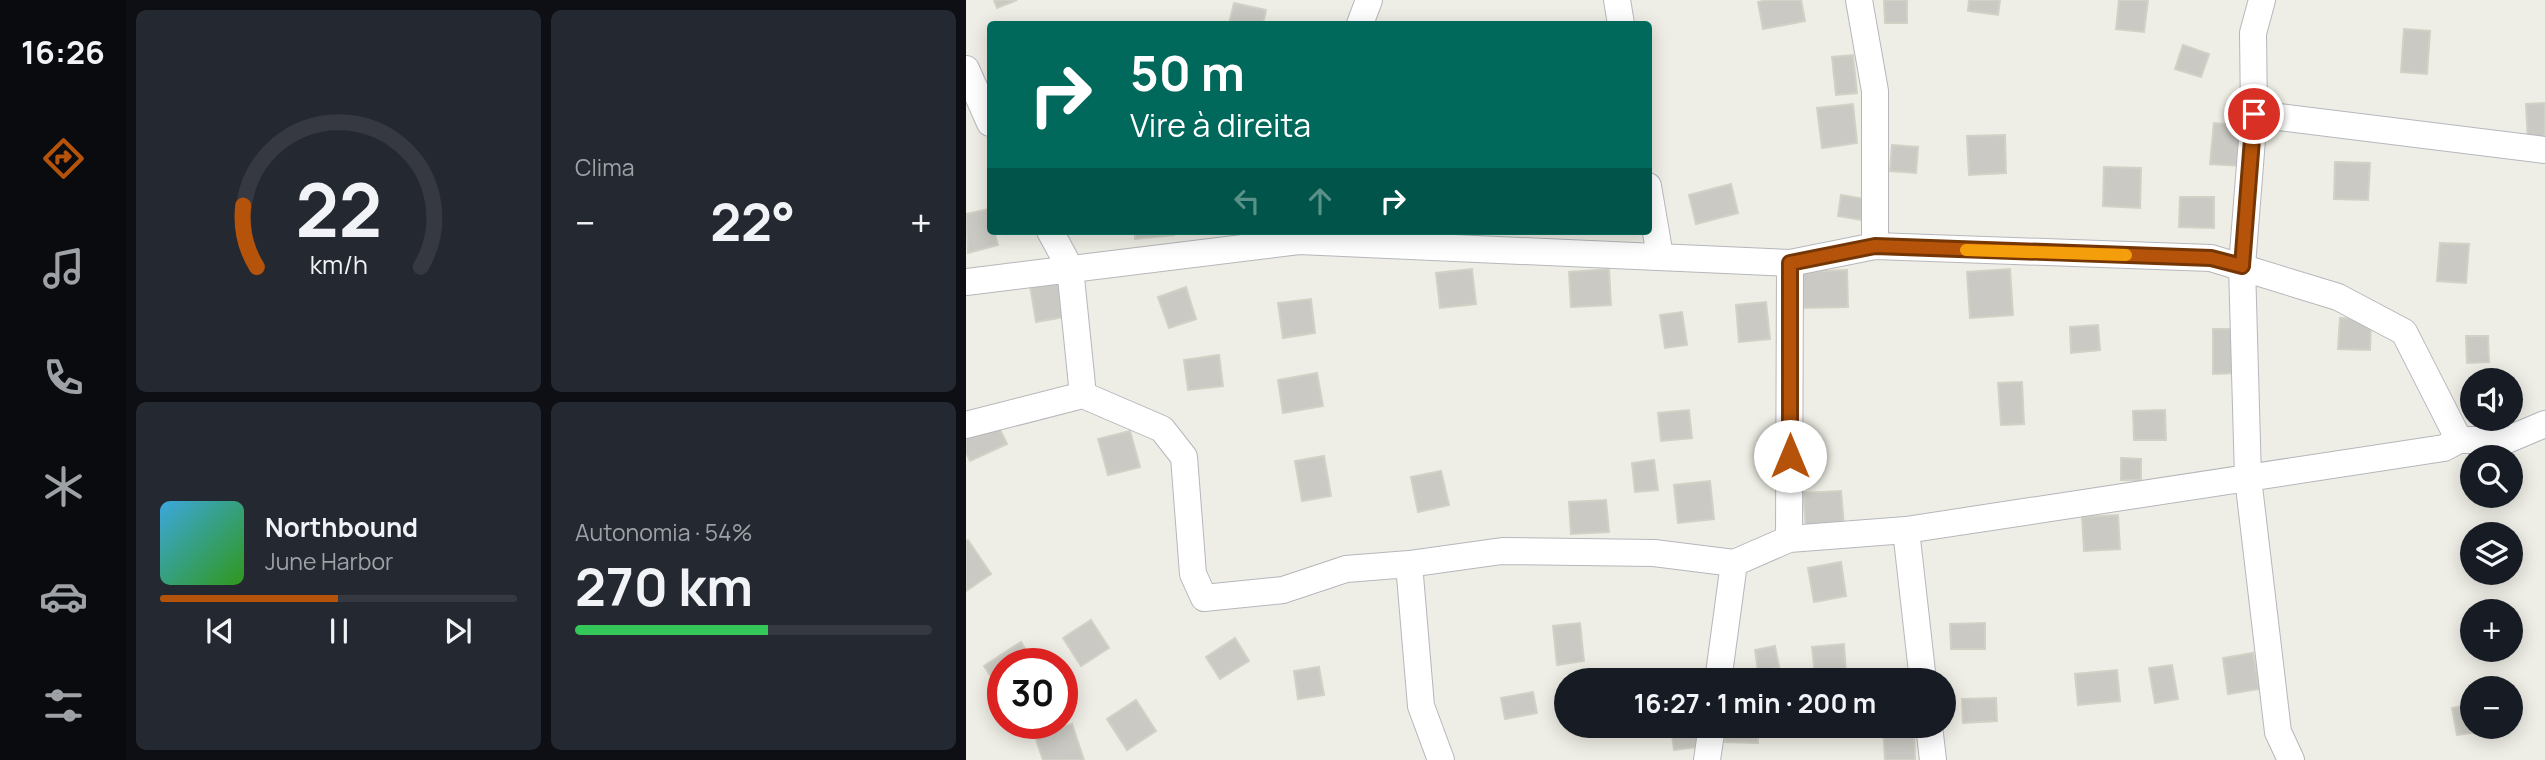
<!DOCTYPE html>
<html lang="pt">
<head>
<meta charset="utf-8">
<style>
  body { margin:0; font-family:Manrope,sans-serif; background:#242831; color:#f1f3f6; height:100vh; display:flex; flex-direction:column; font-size:26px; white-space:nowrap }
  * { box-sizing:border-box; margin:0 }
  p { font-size:23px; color:#9ea1a6 }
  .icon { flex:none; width:38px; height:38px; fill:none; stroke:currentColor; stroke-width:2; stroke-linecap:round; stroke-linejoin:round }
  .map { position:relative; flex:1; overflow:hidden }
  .sheet { display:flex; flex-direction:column; gap:10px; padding:10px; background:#0d0f14; width:840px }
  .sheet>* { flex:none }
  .top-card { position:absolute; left:21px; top:21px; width:665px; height:214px; border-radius:7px; box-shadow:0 4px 18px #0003; background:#00695c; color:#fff; overflow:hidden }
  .fabs { position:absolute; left:1494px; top:368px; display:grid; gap:14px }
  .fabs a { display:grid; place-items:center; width:63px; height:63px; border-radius:50%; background:#171b24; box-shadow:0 4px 18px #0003; font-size:35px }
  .speed { position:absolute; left:21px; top:648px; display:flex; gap:14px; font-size:35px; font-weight:700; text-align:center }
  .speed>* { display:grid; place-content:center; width:91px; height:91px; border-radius:50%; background:#171b24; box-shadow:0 4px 18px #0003; line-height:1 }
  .speed .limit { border:10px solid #d22; background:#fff; color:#111 }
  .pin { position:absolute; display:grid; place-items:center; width:60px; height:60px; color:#fff; margin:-30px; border:4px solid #fff; border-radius:50%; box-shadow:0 2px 7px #0007 }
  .me { position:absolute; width:77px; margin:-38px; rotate:0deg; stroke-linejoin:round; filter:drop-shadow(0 0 5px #0008) }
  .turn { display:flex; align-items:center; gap:24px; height:147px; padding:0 28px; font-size:32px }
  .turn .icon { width:91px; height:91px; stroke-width:2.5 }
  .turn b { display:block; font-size:49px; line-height:60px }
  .lanes { display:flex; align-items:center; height:66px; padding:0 28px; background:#0003; justify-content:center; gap:35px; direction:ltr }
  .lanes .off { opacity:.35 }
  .big { font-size:52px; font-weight:700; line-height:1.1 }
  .sheet .tile { flex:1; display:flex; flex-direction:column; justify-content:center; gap:10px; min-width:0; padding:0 24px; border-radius:10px; background:#242831 }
  .sheet .dial { align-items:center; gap:0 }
  .dial svg { height:182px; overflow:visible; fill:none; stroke:#363941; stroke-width:7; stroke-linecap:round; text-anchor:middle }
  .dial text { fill:#f1f3f6; stroke:none }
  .song { display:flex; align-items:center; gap:21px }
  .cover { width:84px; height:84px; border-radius:10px; background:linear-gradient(135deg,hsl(200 70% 55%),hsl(110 70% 35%)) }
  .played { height:7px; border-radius:4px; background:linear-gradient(90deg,#b45309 50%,#363941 50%) }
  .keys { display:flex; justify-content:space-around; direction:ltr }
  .heat { display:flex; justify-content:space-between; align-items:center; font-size:38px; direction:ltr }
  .charge { height:10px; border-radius:5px; background:linear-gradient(90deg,#34c759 54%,#363941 0) }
  .sheet .tiles { flex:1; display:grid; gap:10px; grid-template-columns:repeat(2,1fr) }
  .trip { position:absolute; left:588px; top:668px; width:402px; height:70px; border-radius:35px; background:#171b24; box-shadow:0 4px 18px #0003; font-weight:700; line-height:70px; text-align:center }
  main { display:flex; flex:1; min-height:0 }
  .tabs { display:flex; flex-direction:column; width:126px; justify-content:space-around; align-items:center; background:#090b0e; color:#9ea1a6 }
  .tabs .icon { width:49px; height:49px }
  .tabs .current { color:#b45309 }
  .tabs b { font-size:32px; color:#f1f3f6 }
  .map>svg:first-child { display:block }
</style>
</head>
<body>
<main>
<nav class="tabs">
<b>16:26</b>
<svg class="icon current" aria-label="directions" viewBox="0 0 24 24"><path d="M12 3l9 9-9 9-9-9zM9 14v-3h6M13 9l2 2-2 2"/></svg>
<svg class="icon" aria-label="music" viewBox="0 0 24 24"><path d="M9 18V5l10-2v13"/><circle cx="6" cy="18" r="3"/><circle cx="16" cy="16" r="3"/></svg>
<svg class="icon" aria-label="phone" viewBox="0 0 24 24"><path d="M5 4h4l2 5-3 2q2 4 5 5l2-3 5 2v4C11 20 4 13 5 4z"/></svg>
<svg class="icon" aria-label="climate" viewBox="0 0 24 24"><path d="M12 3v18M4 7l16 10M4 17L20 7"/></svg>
<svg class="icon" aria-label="car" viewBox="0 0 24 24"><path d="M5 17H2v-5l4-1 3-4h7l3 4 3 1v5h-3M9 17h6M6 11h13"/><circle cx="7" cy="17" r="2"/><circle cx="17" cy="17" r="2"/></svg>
<svg class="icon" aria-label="filters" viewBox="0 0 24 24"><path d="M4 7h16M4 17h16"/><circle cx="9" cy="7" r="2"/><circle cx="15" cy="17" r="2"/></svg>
</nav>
<section class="sheet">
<div class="tiles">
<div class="tile dial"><svg viewBox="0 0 100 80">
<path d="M14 69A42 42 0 1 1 86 69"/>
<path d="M14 69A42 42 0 0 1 8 42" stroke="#b45309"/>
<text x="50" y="56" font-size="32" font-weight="700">22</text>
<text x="50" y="72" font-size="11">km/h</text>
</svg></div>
<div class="tile"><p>Clima</p>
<div class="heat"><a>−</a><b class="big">22°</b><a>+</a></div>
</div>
<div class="tile">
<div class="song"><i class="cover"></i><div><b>Northbound</b><p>June Harbor</p></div></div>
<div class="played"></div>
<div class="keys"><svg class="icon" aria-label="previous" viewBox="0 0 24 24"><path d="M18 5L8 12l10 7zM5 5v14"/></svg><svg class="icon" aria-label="pause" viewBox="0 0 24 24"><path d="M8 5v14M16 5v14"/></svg><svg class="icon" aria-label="next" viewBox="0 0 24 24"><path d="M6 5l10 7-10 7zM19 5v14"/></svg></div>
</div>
<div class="tile"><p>Autonomia · 54%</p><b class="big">270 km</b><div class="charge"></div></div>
</div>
</section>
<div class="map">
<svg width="1579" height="760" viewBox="0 0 1579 760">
  <rect width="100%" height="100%" fill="#eeeee6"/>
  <path fill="#cac9c3" stroke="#d2d1c5" stroke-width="2" d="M28 0H51L31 8Z
    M802 0H835L839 21 797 29 792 2Z
    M918 0H941V23H919Z
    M1003 0H1034L1032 15 1002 11Z
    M1153 0H1182L1178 32 1150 29Z
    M268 3 300 10 297 24H263Z
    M1438 29 1464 31 1461 74 1435 72Z
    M1217 45 1243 54 1235 77 1209 69Z
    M887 55 891 93 870 95 866 57Z
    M1579 103V143H1562L1560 104Z
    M887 104 891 143 856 148 851 108Z
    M1248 123 1279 126 1276 166 1244 164Z
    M1039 135 1040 173 1003 175 1001 136Z
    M926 145 952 147 950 173 924 171Z
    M1369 162 1404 163 1402 200 1368 199Z
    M1138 167 1175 168 1174 208 1137 206Z
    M765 184 772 213 730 224 723 195Z
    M875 195 899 199 896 220 872 216Z
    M1214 197H1248V228L1213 227Z
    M23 209 24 231H28L32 245 2 253 0 214Z
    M169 231H208V235L169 239Z
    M1474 243 1503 244 1500 283 1471 281Z
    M506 269 510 304 474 308 470 273Z
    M643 269 645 305 605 307 603 272Z
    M1044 269 1047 315 1004 318 1001 272Z
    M881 270 882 307 837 308 836 272Z
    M98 279 104 316 70 322 64 285Z
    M220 287 230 319 203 328 192 297Z
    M345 299 349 333 317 338 312 303Z
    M800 302 804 339 773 342 770 305Z
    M716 312 721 345 699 348 694 315Z
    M1374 318 1405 319 1404 350 1372 349Z
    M1132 325 1134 350 1105 353 1104 327Z
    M1247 329H1271V373L1247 374Z
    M1500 336H1522L1523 362 1501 363Z
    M253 355 257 386 222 390 218 360Z
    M351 373 357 406 317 413 312 380Z
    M1056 382 1058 424 1035 425 1032 383Z
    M723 410 726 438 695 441 692 413Z
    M1199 410 1200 440H1168L1167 411Z
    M31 423 41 444 4 461 0 452V438Z
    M164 431 174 467 142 475 132 439Z
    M1541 453 1542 457H1518Z
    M358 456 365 496 336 501 329 461Z
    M1155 458 1175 459V480H1155Z
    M688 460 692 490 669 492 666 463Z
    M475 471 483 505 452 512 445 477Z
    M744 481 748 519 712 523 708 485Z
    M875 491 878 526 840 529 837 493Z
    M640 500 643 532 605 534 603 502Z
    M1152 515 1154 549 1118 551 1116 517Z
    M2 540 25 574 0 591V541Z
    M875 562 880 596 848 602 842 568Z
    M125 620 143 648 115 666 97 638Z
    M1545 620 1551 647 1545 648Z
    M614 623 618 661 591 665 587 626Z
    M1019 623V649H985L984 624Z
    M269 638 283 661 254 679 240 657Z
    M55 642 68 663H37V695L18 666Z
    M878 644 880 673 849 676 846 647Z
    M809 646 813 667 792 671 789 650Z
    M1287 653 1293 689 1262 694 1257 658Z
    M1206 665 1212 699 1189 703 1183 668Z
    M353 667 358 695 332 699 328 671Z
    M1151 670 1154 701 1112 705 1109 674Z
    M567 692 571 713 539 719 535 698Z
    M1030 698 1031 721 997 723 996 699Z
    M170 700 190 731 161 750 141 719Z
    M1507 704V726H1520L1521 731 1491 735 1486 708Z
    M106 724 118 760H77L69 736Z
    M705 726H737L740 746 708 750Z
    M759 726H792V743L759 742Z
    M948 726 949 760H919L917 727Z"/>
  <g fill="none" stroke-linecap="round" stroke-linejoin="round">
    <g stroke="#b6b7bb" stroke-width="28">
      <path id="street" d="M651 0 655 24
        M893 0 909 91V246
        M1296 0 1287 33 1288 114 1276 266 1282 478 1312 732 1325 760
        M394 24 403 0
        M0 69 24 123
        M1288 114 1579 150
        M682 186 694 256
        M84 231 104 268 117 395
        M0 282 333 241 824 263 909 246 1245 258 1372 297 1438 332 1493 440
        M0 425 117 395 196 429 218 457 227 574 238 598 317 590 380 569 443 564 536 551 688 553 768 563 823 539 940 530 1478 448 1493 440H1541L1579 424
        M940 530 957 681
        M823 539 824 263
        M443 564 455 706 475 760
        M752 681 768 563
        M963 726 967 760
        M741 760 746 726"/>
    </g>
    <use href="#street" stroke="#fff" stroke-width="26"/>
  </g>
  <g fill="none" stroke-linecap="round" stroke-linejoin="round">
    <g stroke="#753606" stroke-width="18">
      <path id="route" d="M824 456V263L909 246 1245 258 1276 266 1288 114"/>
    </g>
    <use href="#route" stroke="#b45309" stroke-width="12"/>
    <path stroke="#f59e0b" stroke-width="12" d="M1000 250 1160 255"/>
  </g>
</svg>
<div class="fabs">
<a><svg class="icon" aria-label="sound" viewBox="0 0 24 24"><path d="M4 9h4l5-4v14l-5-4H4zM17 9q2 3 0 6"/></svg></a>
<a><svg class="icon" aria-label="search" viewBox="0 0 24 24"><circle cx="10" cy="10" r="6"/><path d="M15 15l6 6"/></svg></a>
<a><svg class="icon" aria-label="layers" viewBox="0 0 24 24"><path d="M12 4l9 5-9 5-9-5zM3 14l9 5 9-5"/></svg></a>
<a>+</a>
<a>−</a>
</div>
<div class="speed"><div class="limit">30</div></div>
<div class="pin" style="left:1288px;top:114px;background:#d93025"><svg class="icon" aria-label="arrive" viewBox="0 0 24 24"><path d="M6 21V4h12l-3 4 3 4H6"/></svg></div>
<svg class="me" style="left:824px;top:456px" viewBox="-20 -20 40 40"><circle r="19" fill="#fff"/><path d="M0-13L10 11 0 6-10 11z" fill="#b45309"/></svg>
<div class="trip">16:27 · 1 min · 200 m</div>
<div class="top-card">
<div class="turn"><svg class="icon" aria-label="right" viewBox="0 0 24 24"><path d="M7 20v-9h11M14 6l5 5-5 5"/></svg><div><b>50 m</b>Vire à direita</div></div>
<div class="lanes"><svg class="icon off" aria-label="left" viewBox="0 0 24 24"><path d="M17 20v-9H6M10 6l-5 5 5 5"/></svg><svg class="icon off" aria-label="ahead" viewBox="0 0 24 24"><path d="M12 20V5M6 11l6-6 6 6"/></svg><svg class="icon" aria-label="right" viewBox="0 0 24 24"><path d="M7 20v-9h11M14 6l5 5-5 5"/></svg></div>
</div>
</div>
</main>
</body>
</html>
